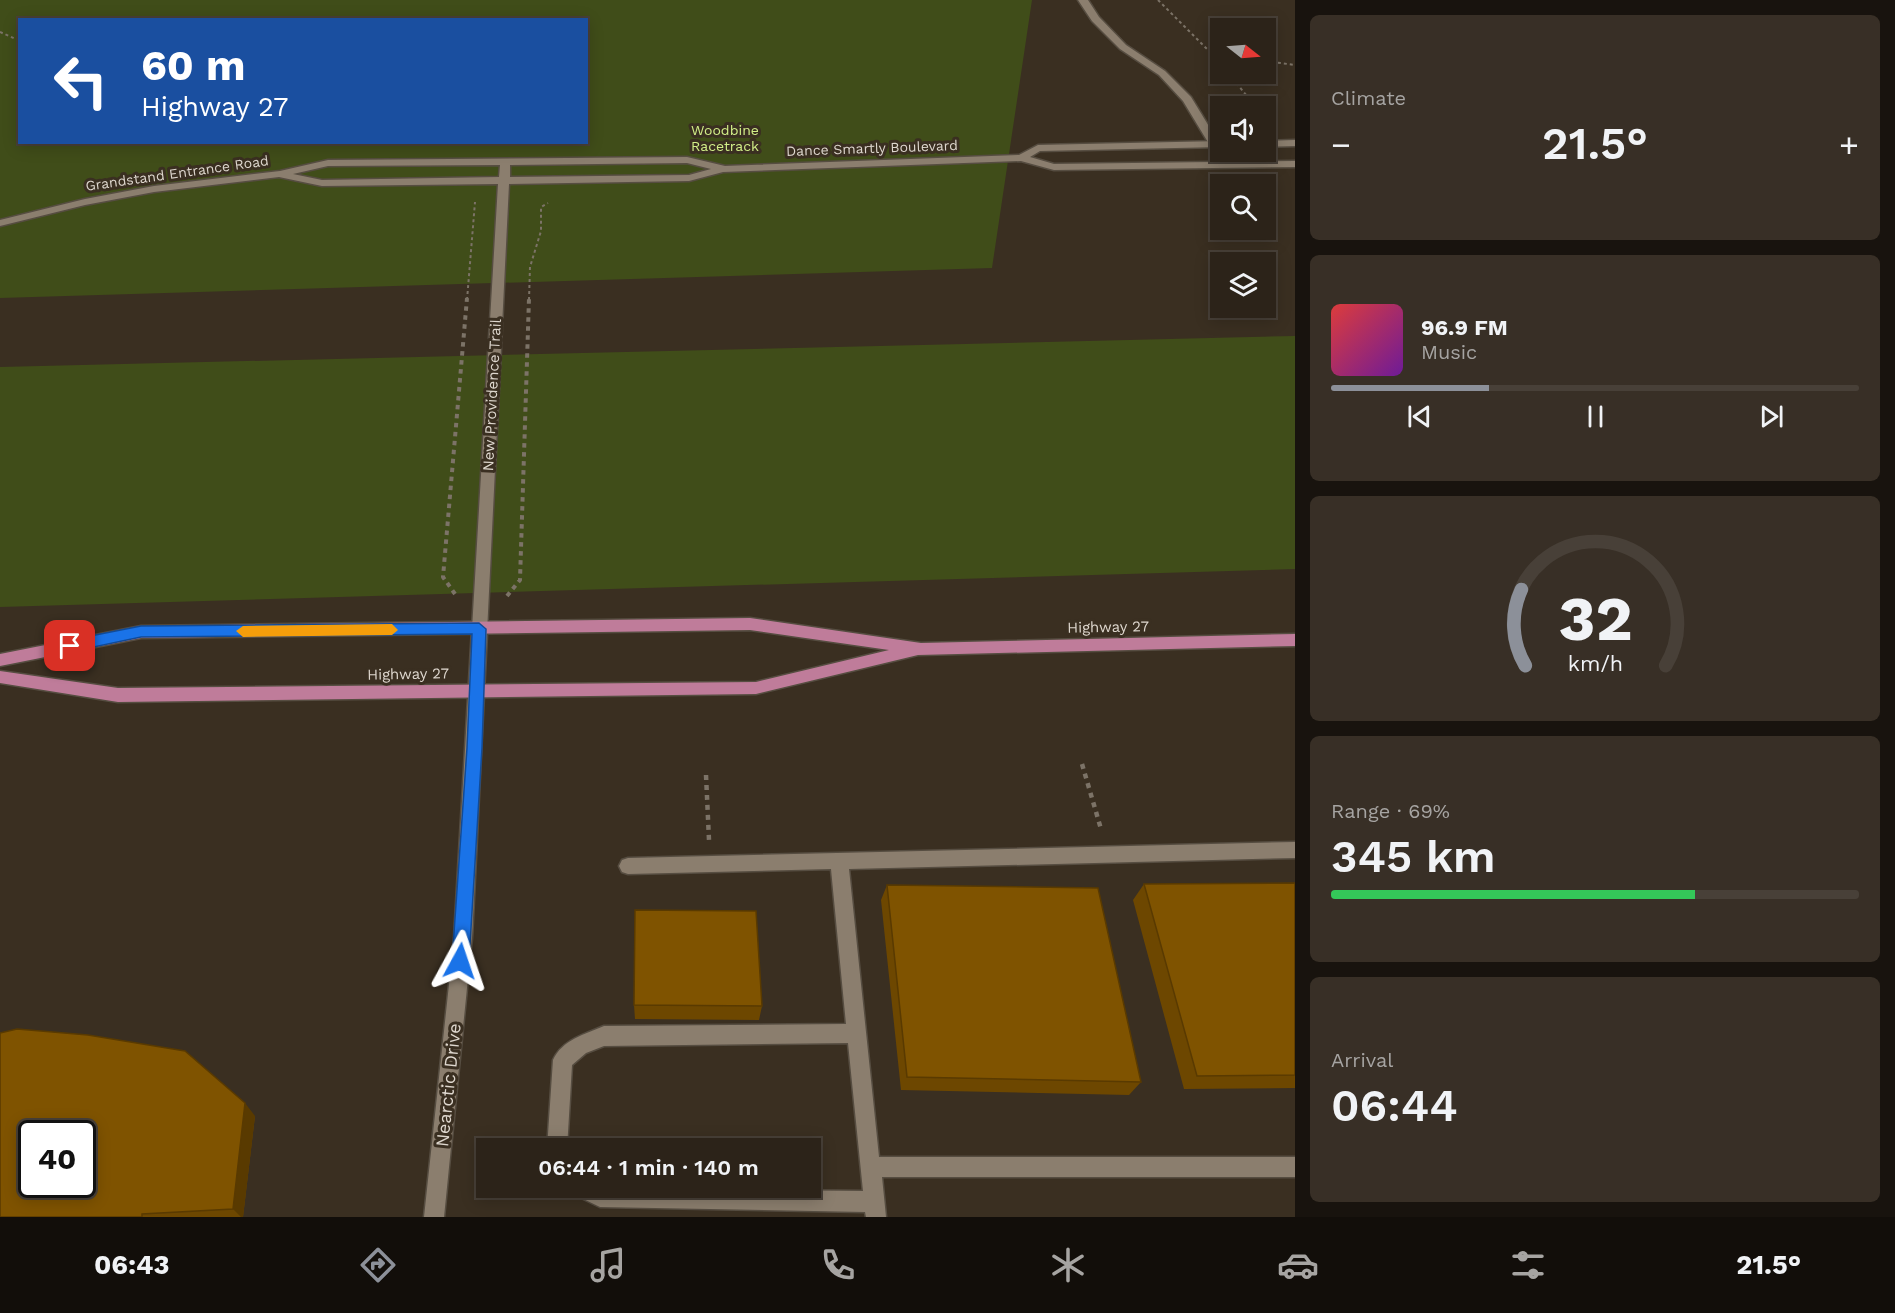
<!DOCTYPE html>
<html lang="en">
<head>
<meta charset="utf-8">
<style>
  body { margin:0; font-family:"Work Sans",sans-serif; background:#382f26; color:#f1f3f6; height:100vh; display:flex; flex-direction:column; font-size:22px; white-space:nowrap }
  * { box-sizing:border-box; margin:0 }
  p { font-size:20px; color:#a6a4a2 }
  .icon { flex:none; width:33px; height:33px; fill:none; stroke:currentColor; stroke-width:2; stroke-linecap:round; stroke-linejoin:round }
  .map { position:relative; flex:1; overflow:hidden }
  .drawer { display:flex; flex-direction:column; gap:15px; padding:15px; background:#18130e; width:600px }
  .drawer>* { flex:none }
  .hud { position:absolute; left:18px; top:18px; width:570px; height:126px; border-radius:0px; box-shadow:0 3px 15px #0003,0 0 0 2px #484038; background:#1a4fa0; color:#fff; overflow:hidden }
  .needle { width:39px; rotate:107deg }
  .tools { position:absolute; left:1210px; top:18px; display:grid; gap:12px }
  .tools a { display:grid; place-items:center; width:66px; height:66px; border-radius:0px; background:#2c2319; box-shadow:0 3px 15px #0003,0 0 0 2px #484038; font-size:30px }
  .speed { position:absolute; left:18px; top:1120px; display:flex; gap:12px; font-size:30px; font-weight:700; text-align:center }
  .speed>* { display:grid; place-content:center; width:78px; height:78px; border-radius:50%; background:#2c2319; box-shadow:0 3px 15px #0003,0 0 0 2px #484038; line-height:1 }
  .speed .limit { border:3px solid #111; border-radius:9px; background:#fff; color:#111 }
  .pin { position:absolute; display:grid; place-items:center; width:51px; height:51px; color:#fff; margin:-26px; border-radius:12px; box-shadow:0 3px 9px #0006 }
  .me { position:absolute; width:66px; margin:-33px; rotate:5deg; stroke-linejoin:round; filter:drop-shadow(0 0 4px #0008) }
  .turn { display:flex; align-items:center; gap:21px; height:126px; padding:0 24px; font-size:27px }
  .turn .icon { width:78px; height:78px; stroke-width:2.5 }
  .turn b { display:block; font-size:42px; line-height:51px }
  .big { font-size:45px; font-weight:600; line-height:1.1 }
  .drawer .tile { flex:1; display:flex; flex-direction:column; justify-content:center; gap:9px; min-width:0; padding:0 21px; border-radius:9px; background:#382f26 }
  .drawer .dial { align-items:center; gap:0 }
  .dial svg { height:156px; overflow:visible; fill:none; stroke:#484038; stroke-width:7; stroke-linecap:round; text-anchor:middle }
  .dial text { fill:#f1f3f6; stroke:none }
  .song { display:flex; align-items:center; gap:18px }
  .cover { width:72px; height:72px; border-radius:9px; background:linear-gradient(135deg,hsl(0 70% 55%),hsl(280 70% 35%)) }
  .played { height:6px; border-radius:3px; background:linear-gradient(90deg,#8c9099 30%,#484038 30%) }
  .keys { display:flex; justify-content:space-around; direction:ltr }
  .heat { display:flex; justify-content:space-between; align-items:center; font-size:33px; direction:ltr }
  .charge { height:9px; border-radius:4px; background:linear-gradient(90deg,#34c759 69%,#484038 0) }
  .trip { position:absolute; left:476px; top:1138px; width:345px; height:60px; border-radius:0px; background:#2c2319; box-shadow:0 3px 15px #0003,0 0 0 2px #484038; font-weight:600; line-height:60px; text-align:center }
  .dock { display:flex; height:96px; justify-content:space-around; align-items:center; background:#120e0a; color:#a6a4a2 }
  .dock .icon { width:42px; height:42px }
  .dock .active { color:#8c9099 }
  .dock b { font-size:27px; color:#f1f3f6 }
  main { display:flex; flex:1; min-height:0 }
  .map>svg:first-child { display:block }
</style>
</head>
<body>
<main>
<div class="map">
<svg width="1295" height="1217" viewBox="0 0 1295 1217">
  <rect width="100%" height="100%" fill="#3a2f21"/>
  <path fill="#404d19" fill-rule="evenodd" d="M0 0H1032L992 268 0 298ZM20 20H586V142H20Z
    M1295 336V569L0 607V367Z"/>
  <g fill="none" stroke-linecap="round" stroke-linejoin="round">
    <g stroke="#564d41" stroke-width="3">
      <path id="service" d="M1078 0H1088L1099 17 1126 45 1165 71 1191 97 1221 146V152H1224L1232 165 1231 167H1223L1183 101 1159 75 1120 49 1092 21Z
        M1295 842V858L849 869 879 1157H1295V1177H882L886 1217H866L865 1212 600 1207 575 1195 572 1188 863 1191 848 1043 604 1046 586 1053 572 1065 567 1149H547L553 1060C562 1040 585 1034 604 1026L846 1024 831 869 628 874 622 872 619 866 622 860 628 858Z"/>
    </g>
    <g stroke="#564d41" stroke-width="3">
      <path id="tertiary" d="M1295 140V146L1266 147V141Z
        M1221 141V147L1040 151 1030 157 1054 164 1295 161V167L1054 170 1021 161 723 172 689 181 509 184 472 938 444 1217H424L454 938 498 184 322 186 279 177 154 192 85 205 0 226V220L85 199 154 186 280 171 328 160 687 157 725 166 1019 155 1038 145ZM687 163 711 169 689 175 510 177V165ZM500 165 499 177 322 180 293 174 328 166Z"/>
    </g>
    <g stroke="#564d41" stroke-width="3">
      <path id="primary" d="M750 618 921 643 1295 634V646L918 655 756 694 118 702 0 683V671L118 688 756 682 889 650 750 630 141 638 0 666V654L141 626Z"/>
    </g>
    <path stroke="#7c7367" stroke-width="2" stroke-dasharray="3 3" stroke-linecap="butt" d="M1158 0 1221 63
      M0 32 20 41
      M1266 61 1295 65
      M1229 74 1255 106
      M467 300 475 202
      M529 300 530 267 541 231V207L548 203"/>
    <path stroke="#7c7367" stroke-width="4" stroke-dasharray="4.5 4.5" stroke-linecap="butt" d="M455 594 443 577 467 298
      M507 596 520 580 529 298"/>
    <path stroke="#7c7367" stroke-width="4.5" stroke-dasharray="5 5" stroke-linecap="butt" d="M1082 764 1101 829
      M706 775 709 840"/>
    <use href="#service" fill="#8b7e6e" fill-rule="evenodd"/>
    <use href="#tertiary" fill="#8b7e6e" fill-rule="evenodd"/>
    <use href="#primary" fill="#bf7c9a" fill-rule="evenodd"/>
  </g>
  <path fill="#6d4700" d="M1295 883V1088L1184 1089 1133 900 1144 884Z
    M887 885 1141 1082 1129 1095 901 1090 881 900Z
    M634 1005 762 1006 759 1020 635 1019Z
    M255 1116 243 1217H0Z"/>
  <path fill="#593a00" d="M245 1103 255 1116 243 1217H241L233 1209Z"/>
  <path fill="#7f5300" stroke="#593a00" stroke-width="1.5" fill-rule="evenodd" d="M1295 883V1075L1197 1076 1144 884Z
    M887 885 1098 888 1141 1082 907 1077Z
    M635 910 756 911 762 1006 634 1005Z
    M17 1029 88 1035 185 1051 245 1103 233 1209 142 1214V1217H0V1033ZM32 1134H82V1185H32Z"/>
  <path fill="#1a73e8" stroke="#114b97" stroke-width="1.5" d="M479 623 486 629 482 748 469 961 466 967 460 969 454 967 452 961 467 748 472 634 141 637 70 652 66 650 64 646 66 642 70 640 141 626Z"/>
  <path fill="#f59e0b" d="M392 624 398 630 392 635 243 637 236 631 243 626Z"/>
  <g text-anchor="middle" dominant-baseline="central" stroke-width="6" stroke-linejoin="round" paint-order="stroke">
    <g font-size="14" fill="#d2ef88" stroke="#3a2f21">
      <text x="725" y="130">Woodbine<tspan x="725" dy="16">Racetrack</tspan></text>
    </g>
    <g font-size="14" fill="#ded7ce" stroke="#3a2f21">
      <text transform="translate(872 148) rotate(-2)">Dance Smartly Boulevard</text>
      <text transform="translate(177 173) rotate(-8)">Grandstand Entrance Road</text>
    </g>
    <g font-size="15" fill="#ded7ce" stroke="#3a2f21">
      <text transform="translate(492 395) rotate(-87)">New Providence Trail</text>
      <text transform="translate(1108 627) rotate(-1)">Highway 27</text>
      <text transform="translate(408 674) rotate(-1)">Highway 27</text>
    </g>
    <g font-size="18" fill="#ded7ce" stroke="#3a2f21">
      <text transform="translate(448 1085) rotate(-84)">Nearctic Drive</text>
    </g>
  </g>
</svg>
<div class="tools">
<a><svg class="needle" viewBox="-14 -14 28 28"><path d="M0-13l5 13h-10z" fill="#e53935"/><path d="M0 13l5-13h-10z" fill="#a6a4a2"/></svg></a>
<a><svg class="icon" aria-label="sound" viewBox="0 0 24 24"><path d="M4 9h4l5-4v14l-5-4H4zM17 9q2 3 0 6"/></svg></a>
<a><svg class="icon" aria-label="search" viewBox="0 0 24 24"><circle cx="10" cy="10" r="6"/><path d="M15 15l6 6"/></svg></a>
<a><svg class="icon" aria-label="layers" viewBox="0 0 24 24"><path d="M12 4l9 5-9 5-9-5zM3 14l9 5 9-5"/></svg></a>
</div>
<div class="speed"><div class="limit">40</div></div>
<div class="pin" style="left:70px;top:646px;background:#d93025"><svg class="icon" aria-label="arrive" viewBox="0 0 24 24"><path d="M6 21V4h12l-3 4 3 4H6"/></svg></div>
<svg class="me" style="left:460px;top:961px" viewBox="-20 -20 40 40"><path d="M0-17L14 15 0 8-14 15z" fill="#1a73e8" stroke="#fff" stroke-width="4"/></svg>
<div class="trip">06:44 · 1 min · 140 m</div>
<div class="hud">
<div class="turn"><svg class="icon" aria-label="left" viewBox="0 0 24 24"><path d="M17 20v-9H6M10 6l-5 5 5 5"/></svg><div><b>60 m</b>Highway 27</div></div>
</div>
</div>
<section class="drawer">
<div class="tile"><p>Climate</p>
<div class="heat"><a>−</a><b class="big">21.5°</b><a>+</a></div>
</div>
<div class="tile">
<div class="song"><i class="cover"></i><div><b>96.9 FM</b><p>Music</p></div></div>
<div class="played"></div>
<div class="keys"><svg class="icon" aria-label="previous" viewBox="0 0 24 24"><path d="M18 5L8 12l10 7zM5 5v14"/></svg><svg class="icon" aria-label="pause" viewBox="0 0 24 24"><path d="M8 5v14M16 5v14"/></svg><svg class="icon" aria-label="next" viewBox="0 0 24 24"><path d="M6 5l10 7-10 7zM19 5v14"/></svg></div>
</div>
<div class="tile dial"><svg viewBox="0 0 100 80">
<path d="M14 69A42 42 0 1 1 86 69"/>
<path d="M14 69A42 42 0 0 1 12 30" stroke="#8c9099"/>
<text x="50" y="56" font-size="32" font-weight="700">32</text>
<text x="50" y="72" font-size="11">km/h</text>
</svg></div>
<div class="tile"><p>Range · 69%</p><b class="big">345 km</b><div class="charge"></div></div>
<div class="tile"><p>Arrival</p><b class="big">06:44</b></div>
</section>
</main>
<nav class="dock">
<b>06:43</b>
<svg class="icon active" aria-label="directions" viewBox="0 0 24 24"><path d="M12 3l9 9-9 9-9-9zM9 14v-3h6M13 9l2 2-2 2"/></svg>
<svg class="icon" aria-label="music" viewBox="0 0 24 24"><path d="M9 18V5l10-2v13"/><circle cx="6" cy="18" r="3"/><circle cx="16" cy="16" r="3"/></svg>
<svg class="icon" aria-label="phone" viewBox="0 0 24 24"><path d="M5 4h4l2 5-3 2q2 4 5 5l2-3 5 2v4C11 20 4 13 5 4z"/></svg>
<svg class="icon" aria-label="climate" viewBox="0 0 24 24"><path d="M12 3v18M4 7l16 10M4 17L20 7"/></svg>
<svg class="icon" aria-label="car" viewBox="0 0 24 24"><path d="M5 17H2v-5l4-1 3-4h7l3 4 3 1v5h-3M9 17h6M6 11h13"/><circle cx="7" cy="17" r="2"/><circle cx="17" cy="17" r="2"/></svg>
<svg class="icon" aria-label="filters" viewBox="0 0 24 24"><path d="M4 7h16M4 17h16"/><circle cx="9" cy="7" r="2"/><circle cx="15" cy="17" r="2"/></svg>
<b>21.5°</b>
</nav>
</body>
</html>
